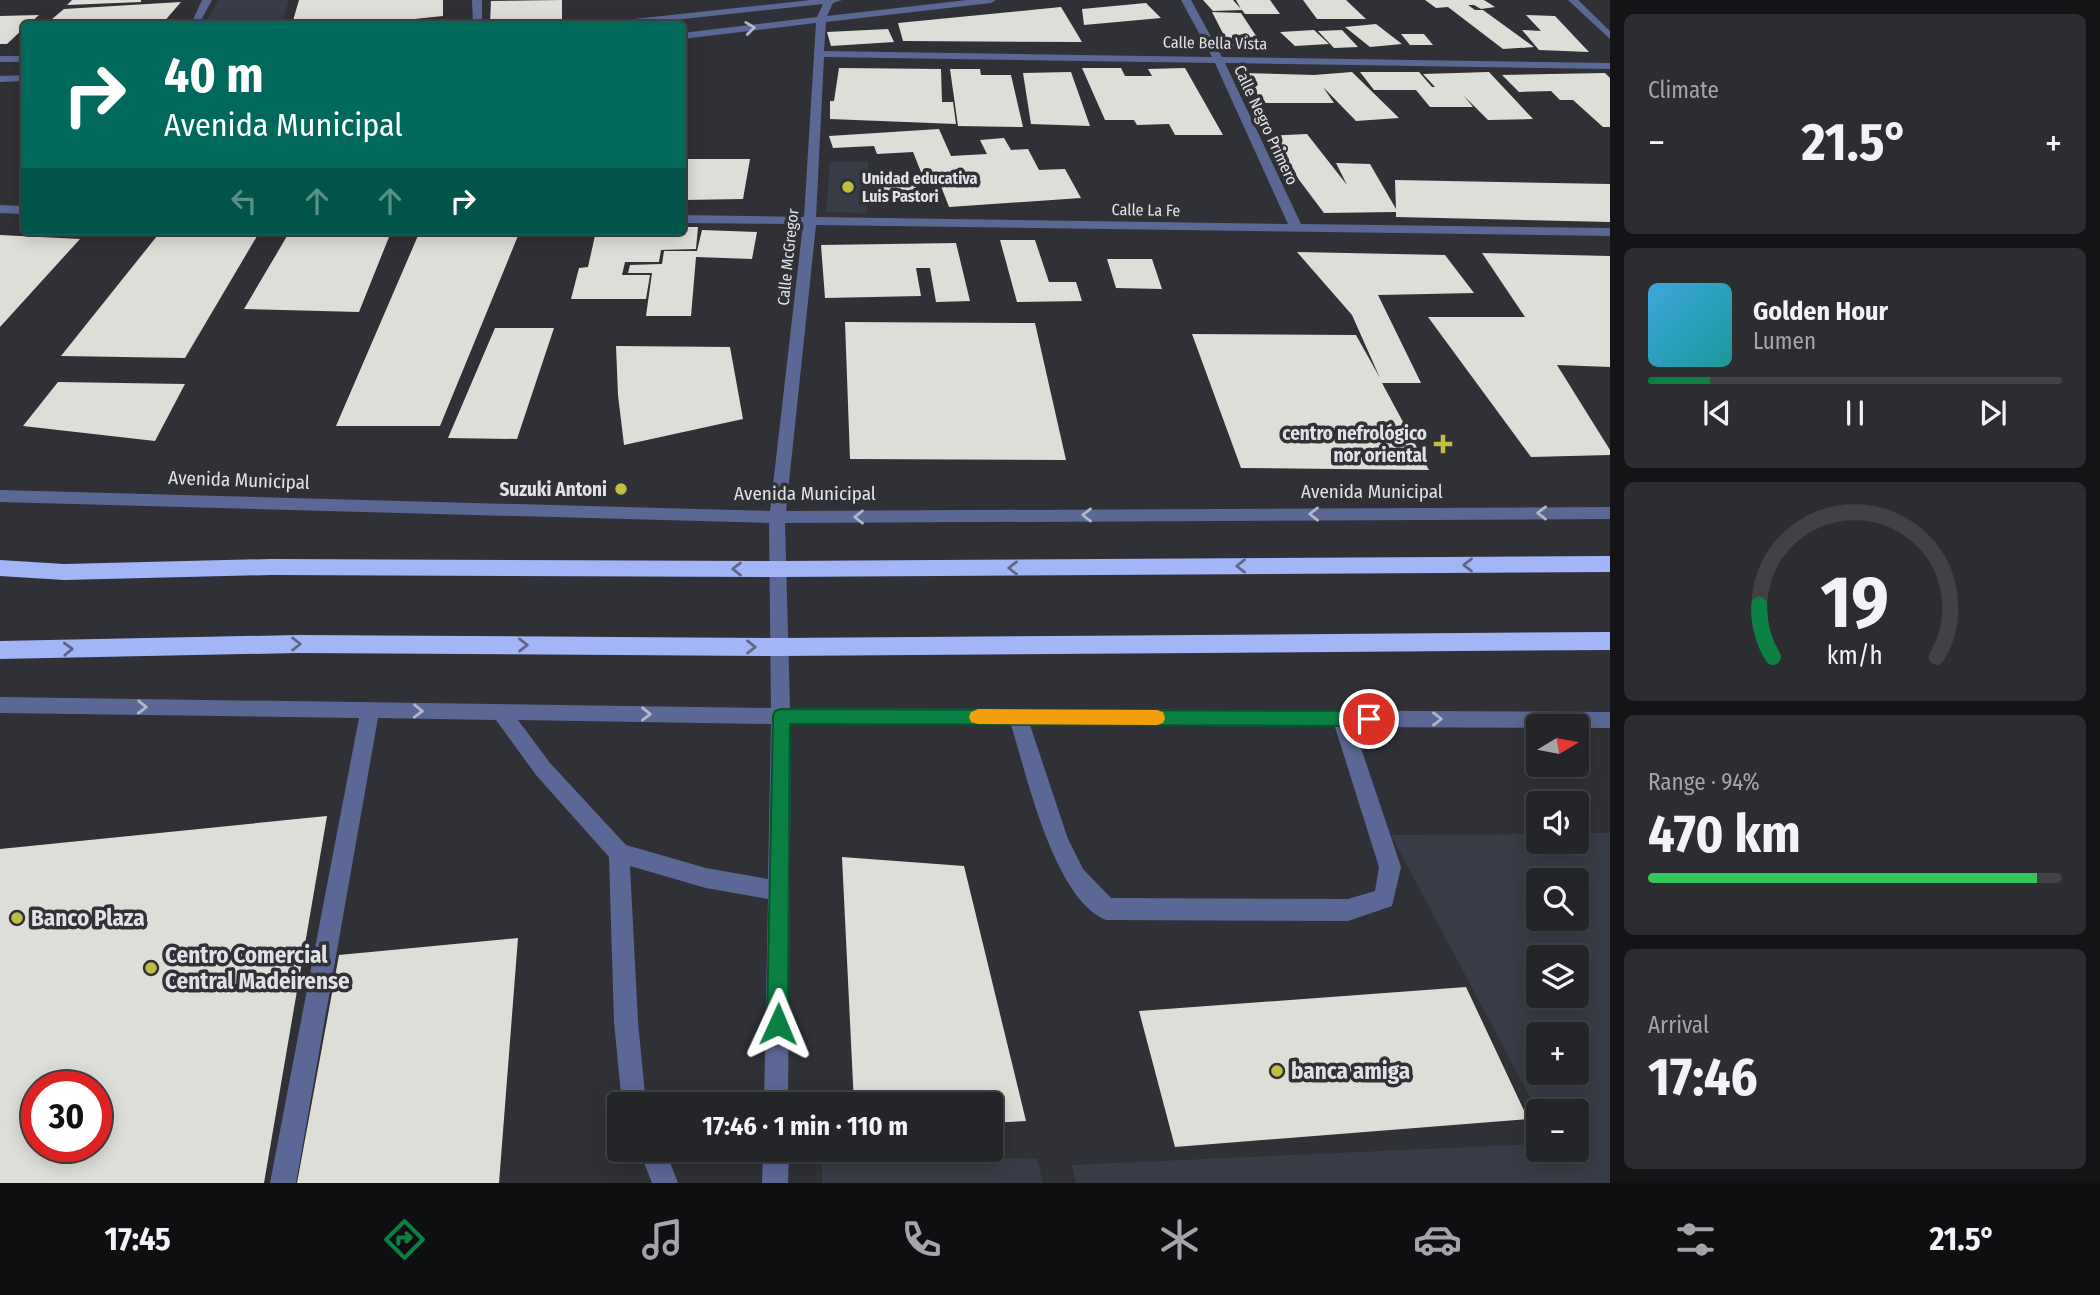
<!DOCTYPE html>
<html lang="en">
<head>
<meta charset="utf-8">
<style>
  body { margin:0; font-family:"Fira Sans Condensed",sans-serif; background:#2c2d30; color:#f1f3f6; height:100vh; display:flex; flex-direction:column; font-size:26px; white-space:nowrap }
  * { box-sizing:border-box; margin:0 }
  p { font-size:23px; color:#a3a5a8 }
  .icon { flex:none; width:38px; height:38px; fill:none; stroke:currentColor; stroke-width:2; stroke-linecap:round; stroke-linejoin:round }
  .map { position:relative; flex:1; overflow:hidden }
  .sheet { display:flex; flex-direction:column; gap:14px; padding:14px; background:#141416; width:490px }
  .sheet>* { flex:none }
  .guide { position:absolute; left:21px; top:21px; width:665px; height:214px; border-radius:7px; box-shadow:0 4px 18px #0003,0 0 0 2px #414245; background:#00695c; color:#fff; overflow:hidden }
  .needle { width:46px; rotate:80deg }
  .buttons { position:absolute; left:1526px; top:714px; display:grid; gap:14px }
  .buttons a { display:grid; place-items:center; width:63px; height:63px; border-radius:7px; background:#242528; box-shadow:0 4px 18px #0003,0 0 0 2px #414245; font-size:35px }
  .speed { position:absolute; left:21px; top:1071px; display:flex; gap:14px; font-size:35px; font-weight:700; text-align:center }
  .speed>* { display:grid; place-content:center; width:91px; height:91px; border-radius:50%; background:#242528; box-shadow:0 4px 18px #0003,0 0 0 2px #414245; line-height:1 }
  .speed .limit { border:10px solid #d22; background:#fff; color:#111 }
  .pin { position:absolute; display:grid; place-items:center; width:60px; height:60px; color:#fff; margin:-30px; border:4px solid #fff; border-radius:50%; box-shadow:0 2px 7px #0007 }
  .me { position:absolute; width:77px; margin:-38px; rotate:1deg; stroke-linejoin:round; filter:drop-shadow(0 0 5px #0008) }
  .turn { display:flex; align-items:center; gap:24px; height:147px; padding:0 28px; font-size:32px }
  .turn .icon { width:91px; height:91px; stroke-width:2.5 }
  .turn b { display:block; font-size:49px; line-height:60px }
  .lanes { display:flex; align-items:center; height:66px; padding:0 28px; background:#0003; justify-content:center; gap:35px; direction:ltr }
  .lanes .off { opacity:.35 }
  .big { font-size:52px; font-weight:700; line-height:1.1 }
  .sheet .tile { flex:1; display:flex; flex-direction:column; justify-content:center; gap:10px; min-width:0; padding:0 24px; border-radius:10px; background:#2c2d30 }
  .sheet .dial { align-items:center; gap:0 }
  .dial svg { height:182px; overflow:visible; fill:none; stroke:#414245; stroke-width:7; stroke-linecap:round; text-anchor:middle }
  .dial text { fill:#f1f3f6; stroke:none }
  .song { display:flex; align-items:center; gap:21px }
  .cover { width:84px; height:84px; border-radius:10px; background:linear-gradient(135deg,hsl(200 70% 55%),hsl(180 70% 35%)) }
  .played { height:7px; border-radius:4px; background:linear-gradient(90deg,#0b8043 15%,#414245 15%) }
  .keys { display:flex; justify-content:space-around; direction:ltr }
  .heat { display:flex; justify-content:space-between; align-items:center; font-size:38px; direction:ltr }
  .charge { height:10px; border-radius:5px; background:linear-gradient(90deg,#34c759 94%,#414245 0) }
  .trip { position:absolute; left:607px; top:1092px; width:396px; height:70px; border-radius:7px; background:#242528; box-shadow:0 4px 18px #0003,0 0 0 2px #414245; font-weight:700; line-height:70px; text-align:center }
  .dock { display:flex; height:112px; justify-content:space-around; align-items:center; background:#0e0f10; color:#a3a5a8 }
  .dock .icon { width:49px; height:49px }
  .dock .selected { color:#0b8043 }
  .dock b { font-size:32px; color:#f1f3f6 }
  main { display:flex; flex:1; min-height:0 }
  .map>svg:first-child { display:block }
</style>
</head>
<body>
<main>
<div class="map">
<svg width="1610" height="1183" viewBox="0 0 1610 1183">
  <rect width="100%" height="100%" fill="#303136"/>
  <path fill="#383c46" fill-rule="evenodd" d="M218 0H289L282 24H205Z
    M868 161 867 213 826 212 830 162Z
    M1577 833H1610V1183H1076L1072 1165 1538 1144V1150H1577V1111L1538 1112 1391 835 1538 834V842H1577ZM1538 880H1577V919H1538ZM1538 957H1577V996H1538ZM1538 1034H1577V1073H1538Z
    M822 1153 1037 1159 1043 1183H822Z"/>
  <path fill="#ddded7" fill-rule="evenodd" d="M72 0H141V2L67 5Z
    M299 0H443V16L366 24H292Z
    M562 0V21L490 24 491 1Z
    M1203 0H1233L1241 9 1236 0H1270L1280 14H1245L1242 10 1213 11Z
    M1303 0H1346L1366 19H1317Z
    M1425 0H1484L1495 7 1481 9 1474 5H1468L1475 10H1483L1534 47 1503 49 1448 7 1436 8Z
    M181 2 162 24H46L64 9Z
    M1146 3 1161 18 1084 25 1082 9Z
    M1061 7 1082 42 903 41 898 23Z
    M1212 12 1241 13 1264 48 1230 47Z
    M39 15 29 24H24V28L7 44H0V16Z
    M1526 15 1555 16 1589 52 1539 50 1522 30 1541 31Z
    M1376 24 1402 44 1370 47 1345 27Z
    M888 29 894 42 831 46 827 32Z
    M1314 30 1329 44 1295 46 1280 32Z
    M1342 30 1358 47 1334 48 1318 31Z
    M1401 34H1424L1433 45H1410Z
    M839 68 941 69 942 102H953L956 124 830 119V101H834Z
    M1082 68H1121L1125 76H1152L1148 69 1185 68 1223 135H1175L1169 124 1137 125 1134 120H1105Z
    M950 69H980L981 75H1011L1023 127 958 126Z
    M1071 72 1090 126 1031 124 1023 73Z
    M1352 72 1399 118 1356 121 1323 87 1334 103H1263L1244 73 1314 75Z
    M1360 72H1419L1432 87H1435L1423 74 1489 72 1533 119 1488 120 1464 96 1473 107H1430L1416 90H1374Z
    M1605 73 1610 78V127H1603L1573 100H1560L1551 91 1519 92 1502 75Z
    M939 129 951 156 987 154 980 140 1004 138 1011 150 1028 149 1039 170 1065 169 1081 198 949 207 939 181 925 182 913 152 877 154 874 146 833 148 829 136Z
    M1307 134 1347 185 1336 163 1370 164 1396 209 1395 180 1610 184V222L1396 217V212L1324 213 1266 136Z
    M687 159H750L743 199 682 200V171Z
    M915 185 921 201 887 203 881 187Z
    M682 227H698L696 249 661 250 659 262H625L622 275H650L646 299H571L579 268 588 267 596 231H682Z
    M702 230 757 232 752 259 696 257 691 316H646L652 273H628L630 265 662 264 664 251H697Z
    M161 231H260L185 358 61 356Z
    M290 231 391 232 359 312 244 309Z
    M420 231H520L440 426H336Z
    M0 235 80 239 0 327Z
    M1000 240H1035L1049 282H1076L1082 301 1017 302Z
    M956 243 970 301 936 302 930 268H916L921 296 825 298 821 245Z
    M1297 252 1445 255 1474 293 1378 295 1421 383H1382L1429 470 1241 468 1192 334 1356 335 1380 378 1352 315Z
    M1482 253 1610 256V367L1557 365 1610 450V455L1531 457 1428 317H1525Z
    M1107 259H1152L1162 289 1116 288Z
    M845 322 1035 323 1066 460 850 459Z
    M495 328H554L517 439 448 438Z
    M616 346 730 347 743 419 624 445 618 395Z
    M58 382 185 384 155 441 23 426Z
    M327 816 264 1183H0V849ZM37 1087H96V1146H37Z
    M842 857 964 866 1026 1121 990 1123V1104H854Z
    M518 938 499 1183H297L339 955Z
    M1466 987 1528 1119 1175 1147 1139 1011Z"/>
  <g fill="none" stroke-linecap="round" stroke-linejoin="round">
    <path fill="#5b6895" fill-rule="evenodd" d="M202 0H212L199 24H191Z
      M472 0H482V24H473Z
      M811 0H842L833 3 827 16 967 0H996L991 3 826 22 824 51 1212 57 1181 0H1191L1222 57 1610 63V69L1225 63 1301 224 1610 228V236L816 225 786 511 1610 507V519L785 523 790 708 1610 712V728L1354 727 1401 867 1392 906 1348 921 1106 920C1054 899 1027 776 1011 725L791 724 788 1104H764L768 899 706 888 630 866 638 1022 646 1104H622L614 1022 609 857 536 775 496 720 378 718 296 1183H270L359 718 0 713V697L771 708 769 523 0 502V490L770 511 803 224 682 223V215L804 217 816 23 682 39V33L817 17 823 4 637 24H610L615 21ZM824 57 1215 63 1288 224 816 217ZM518 720 771 724 768 879 706 868 626 845 550 763ZM1030 725 1335 727 1379 867 1375 891 1348 899 1111 898 1083 869 1068 839Z
      M1568 0H1578L1610 31V39Z
      M0 56H24V62H0Z
      M24 75V81L0 82V76Z
      M0 205 24 206V214L0 213Z
      M639 1150H665L678 1183H652Z
      M763 1150H789L788 1183H762Z"/>
    <path fill="#a2b5f7" fill-rule="evenodd" d="M1610 556V572L778 577 271 575 64 580 0 576V560L64 564 271 559 778 561Z
      M1610 632V650L780 656 298 653 0 659V641L298 635 780 638Z"/>
  </g>
  <defs><path id="oneway-chevron" d="M-2-3.5L2.5 0L-2 3.5" fill="none" stroke-width="1.6" stroke-linecap="round" stroke-linejoin="round" transform="scale(1.75)"/></defs>
  <g stroke="#b2b7ca">
    <use href="#oneway-chevron" transform="translate(750 28) rotate(-7)"/>
    <use href="#oneway-chevron" transform="translate(1542 513) rotate(180)"/>
    <use href="#oneway-chevron" transform="translate(1314 514) rotate(180)"/>
    <use href="#oneway-chevron" transform="translate(1087 515) rotate(180)"/>
    <use href="#oneway-chevron" transform="translate(859 517) rotate(180)"/>
    <use href="#oneway-chevron" transform="translate(142 707) rotate(1)"/>
    <use href="#oneway-chevron" transform="translate(418 711) rotate(1)"/>
    <use href="#oneway-chevron" transform="translate(646 714) rotate(1)"/>
    <use href="#oneway-chevron" transform="translate(1437 719)"/>
  </g>
  <g stroke="#5e6683">
    <use href="#oneway-chevron" transform="translate(1468 565) rotate(180)"/>
    <use href="#oneway-chevron" transform="translate(1241 566) rotate(180)"/>
    <use href="#oneway-chevron" transform="translate(1013 568) rotate(180)"/>
    <use href="#oneway-chevron" transform="translate(737 569) rotate(-180)"/>
    <use href="#oneway-chevron" transform="translate(296 644)"/>
    <use href="#oneway-chevron" transform="translate(523 645)"/>
    <use href="#oneway-chevron" transform="translate(751 647)"/>
    <use href="#oneway-chevron" transform="translate(68 649) rotate(-2)"/>
  </g>
  <path fill="#0b8043" stroke="#07532c" stroke-width="2" d="M781 709 1369 711 1375 714 1378 719 1375 724 1369 726 790 724 788 1024 785 1032 778 1035 770 1032 767 1024 773 716 775 711Z"/>
  <path fill="#f59e0b" d="M978 709 1157 710 1163 712 1165 718 1163 723 1157 725 978 724 971 722 969 717 971 712Z"/>
  <g fill="#bfbe41" stroke="#303136" stroke-width="2.5">
    <circle cx="848" cy="187" r="7"/>
    <path d="M1439.5 433.5h7v7h7v7h-7v7h-7v-7h-7v-7h7z"/>
    <circle cx="621" cy="489" r="7"/>
    <circle cx="17" cy="918" r="7"/>
    <circle cx="151" cy="968" r="7"/>
    <circle cx="1277" cy="1071" r="7"/>
  </g>
  <g text-anchor="middle" dominant-baseline="central" stroke-width="7" stroke-linejoin="round" paint-order="stroke">
    <g font-size="16" fill="#e1e2e6" stroke="#303136">
      <text transform="translate(1215 43) rotate(1)">Calle Bella Vista</text>
      <text transform="translate(1266 125) rotate(65)">Calle Negro Primero</text>
      <text transform="translate(1146 210) rotate(1)">Calle La Fe</text>
      <text transform="translate(788 257) rotate(-84)">Calle McGregor</text>
    </g>
    <g font-size="16" font-weight="bold" fill="#e1e2e6" stroke="#303136" text-anchor="start">
      <text x="862" y="178">Unidad educativa<tspan x="862" dy="18">Luis Pastori</tspan></text>
    </g>
    <g font-size="19" font-weight="bold" fill="#e1e2e6" stroke="#303136" text-anchor="end">
      <text x="1427" y="433">centro nefrológico<tspan x="1427" dy="22">nor oriental</tspan></text>
      <text x="607" y="489">Suzuki Antoni</text>
    </g>
    <g font-size="19" fill="#e1e2e6" stroke="#303136">
      <text transform="translate(239 480) rotate(2)">Avenida Municipal</text>
      <text x="1372" y="491">Avenida Municipal</text>
      <text x="805" y="493">Avenida Municipal</text>
    </g>
    <g font-size="23" font-weight="bold" fill="#e1e2e6" stroke="#303136" text-anchor="start">
      <text x="31" y="918">Banco Plaza</text>
      <text x="165" y="955">Centro Comercial<tspan x="165" dy="26">Central Madeirense</tspan></text>
      <text x="1291" y="1071">banca amiga</text>
    </g>
  </g>
</svg>
<div class="buttons">
<a><svg class="needle" viewBox="-14 -14 28 28"><path d="M0-13l5 13h-10z" fill="#e53935"/><path d="M0 13l5-13h-10z" fill="#a3a5a8"/></svg></a>
<a><svg class="icon" aria-label="sound" viewBox="0 0 24 24"><path d="M4 9h4l5-4v14l-5-4H4zM17 9q2 3 0 6"/></svg></a>
<a><svg class="icon" aria-label="search" viewBox="0 0 24 24"><circle cx="10" cy="10" r="6"/><path d="M15 15l6 6"/></svg></a>
<a><svg class="icon" aria-label="layers" viewBox="0 0 24 24"><path d="M12 4l9 5-9 5-9-5zM3 14l9 5 9-5"/></svg></a>
<a>+</a>
<a>−</a>
</div>
<div class="speed"><div class="limit">30</div></div>
<div class="pin" style="left:1369px;top:719px;background:#d93025"><svg class="icon" aria-label="arrive" viewBox="0 0 24 24"><path d="M6 21V4h12l-3 4 3 4H6"/></svg></div>
<svg class="me" style="left:778px;top:1024px" viewBox="-20 -20 40 40"><path d="M0-17L14 15 0 8-14 15z" fill="#0b8043" stroke="#fff" stroke-width="4"/></svg>
<div class="trip">17:46 · 1 min · 110 m</div>
<div class="guide">
<div class="turn"><svg class="icon" aria-label="right" viewBox="0 0 24 24"><path d="M7 20v-9h11M14 6l5 5-5 5"/></svg><div><b>40 m</b>Avenida Municipal</div></div>
<div class="lanes"><svg class="icon off" aria-label="left" viewBox="0 0 24 24"><path d="M17 20v-9H6M10 6l-5 5 5 5"/></svg><svg class="icon off" aria-label="ahead" viewBox="0 0 24 24"><path d="M12 20V5M6 11l6-6 6 6"/></svg><svg class="icon off" aria-label="ahead" viewBox="0 0 24 24"><path d="M12 20V5M6 11l6-6 6 6"/></svg><svg class="icon" aria-label="right" viewBox="0 0 24 24"><path d="M7 20v-9h11M14 6l5 5-5 5"/></svg></div>
</div>
</div>
<section class="sheet">
<div class="tile"><p>Climate</p>
<div class="heat"><a>−</a><b class="big">21.5°</b><a>+</a></div>
</div>
<div class="tile">
<div class="song"><i class="cover"></i><div><b>Golden Hour</b><p>Lumen</p></div></div>
<div class="played"></div>
<div class="keys"><svg class="icon" aria-label="previous" viewBox="0 0 24 24"><path d="M18 5L8 12l10 7zM5 5v14"/></svg><svg class="icon" aria-label="pause" viewBox="0 0 24 24"><path d="M8 5v14M16 5v14"/></svg><svg class="icon" aria-label="next" viewBox="0 0 24 24"><path d="M6 5l10 7-10 7zM19 5v14"/></svg></div>
</div>
<div class="tile dial"><svg viewBox="0 0 100 80">
<path d="M14 69A42 42 0 1 1 86 69"/>
<path d="M14 69A42 42 0 0 1 8 46" stroke="#0b8043"/>
<text x="50" y="56" font-size="32" font-weight="700">19</text>
<text x="50" y="72" font-size="11">km/h</text>
</svg></div>
<div class="tile"><p>Range · 94%</p><b class="big">470 km</b><div class="charge"></div></div>
<div class="tile"><p>Arrival</p><b class="big">17:46</b></div>
</section>
</main>
<nav class="dock">
<b>17:45</b>
<svg class="icon selected" aria-label="directions" viewBox="0 0 24 24"><path d="M12 3l9 9-9 9-9-9zM9 14v-3h6M13 9l2 2-2 2"/></svg>
<svg class="icon" aria-label="music" viewBox="0 0 24 24"><path d="M9 18V5l10-2v13"/><circle cx="6" cy="18" r="3"/><circle cx="16" cy="16" r="3"/></svg>
<svg class="icon" aria-label="phone" viewBox="0 0 24 24"><path d="M5 4h4l2 5-3 2q2 4 5 5l2-3 5 2v4C11 20 4 13 5 4z"/></svg>
<svg class="icon" aria-label="climate" viewBox="0 0 24 24"><path d="M12 3v18M4 7l16 10M4 17L20 7"/></svg>
<svg class="icon" aria-label="car" viewBox="0 0 24 24"><path d="M5 17H2v-5l4-1 3-4h7l3 4 3 1v5h-3M9 17h6M6 11h13"/><circle cx="7" cy="17" r="2"/><circle cx="17" cy="17" r="2"/></svg>
<svg class="icon" aria-label="filters" viewBox="0 0 24 24"><path d="M4 7h16M4 17h16"/><circle cx="9" cy="7" r="2"/><circle cx="15" cy="17" r="2"/></svg>
<b>21.5°</b>
</nav>
</body>
</html>
